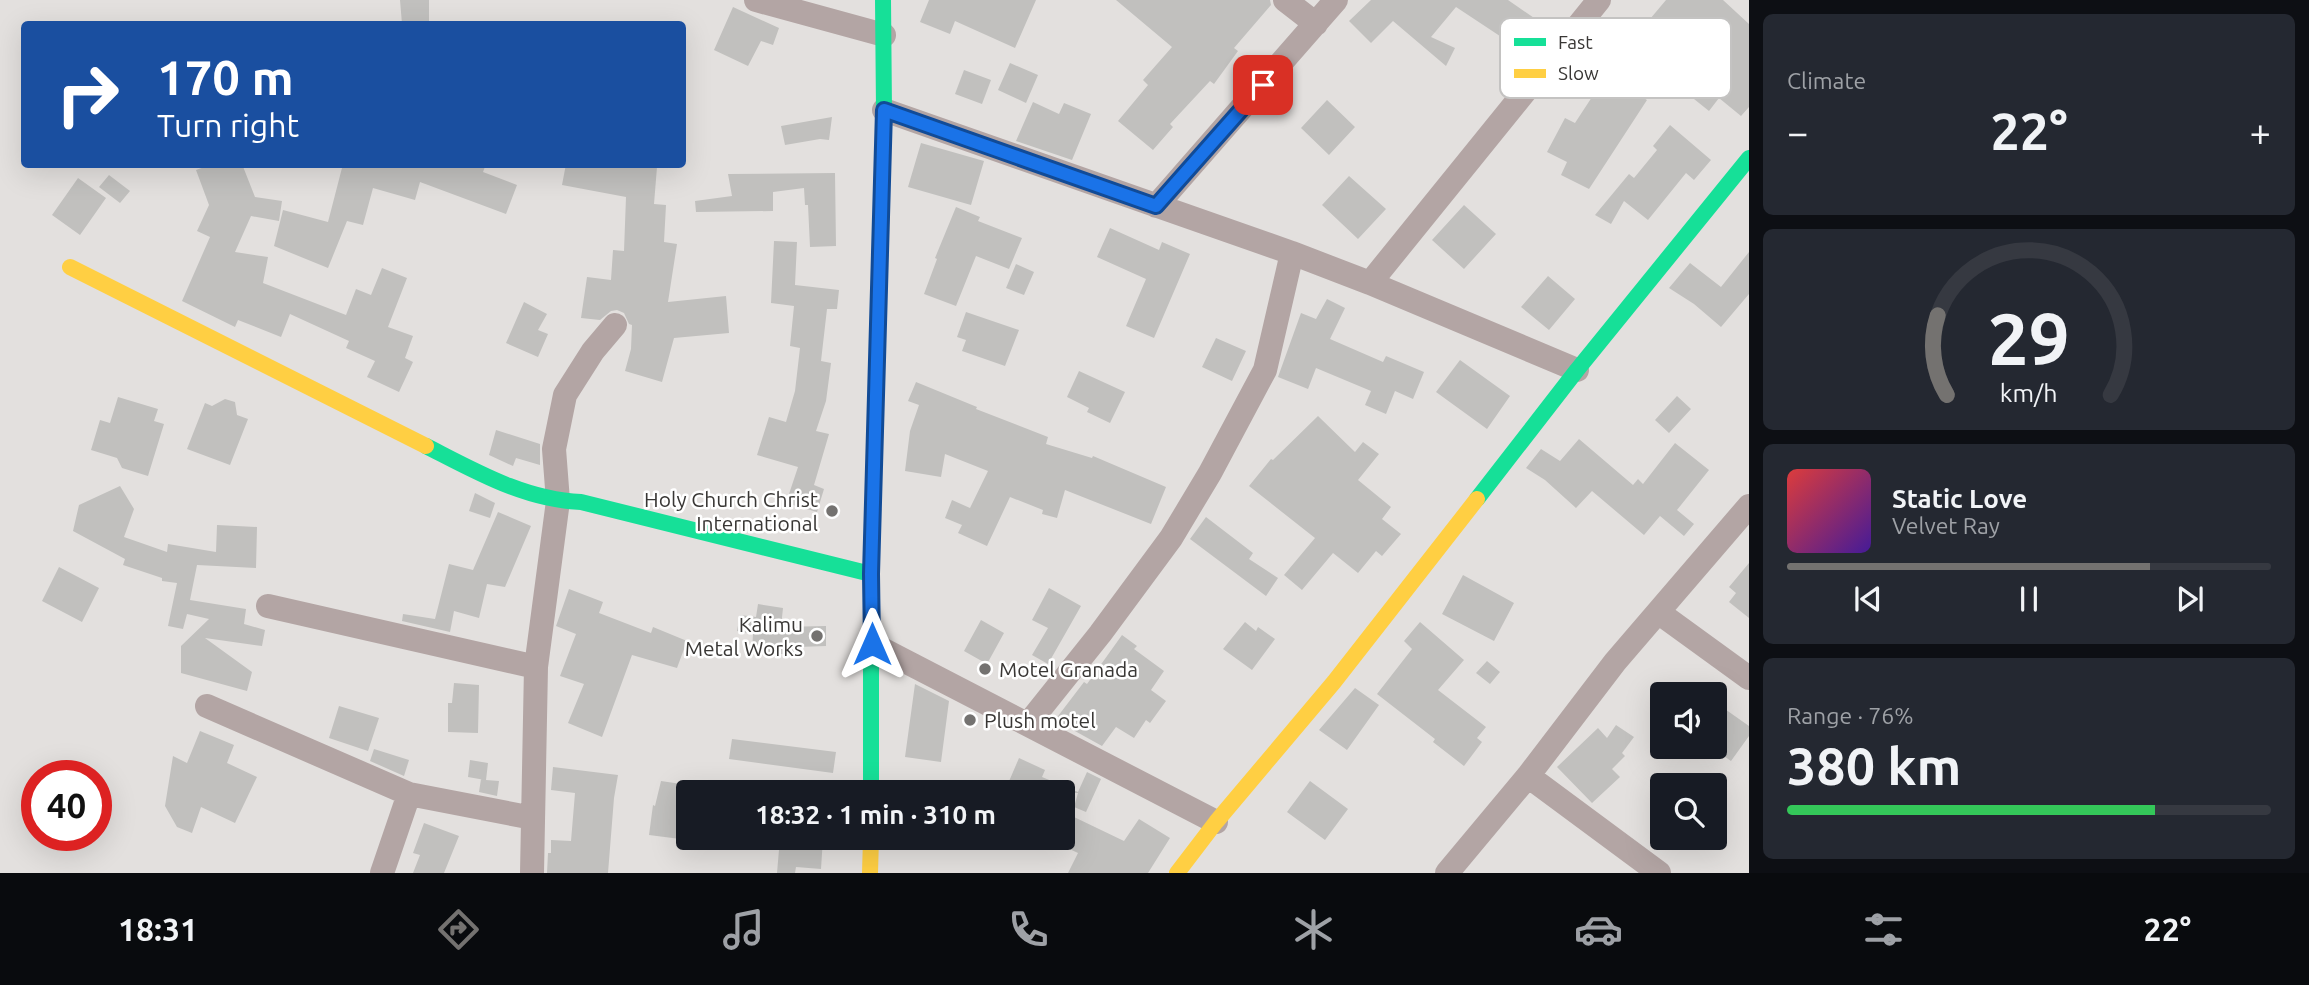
<!DOCTYPE html>
<html lang="en">
<head>
<meta charset="utf-8">
<style>
  body { margin:0; font-family:Ubuntu,sans-serif; background:#242831; color:#f1f3f6; height:100vh; display:flex; flex-direction:column; font-size:26px; white-space:nowrap }
  * { box-sizing:border-box; margin:0 }
  p { font-size:23px; color:#9ea1a6 }
  .icon { flex:none; width:38px; height:38px; fill:none; stroke:currentColor; stroke-width:2; stroke-linecap:round; stroke-linejoin:round }
  .map { position:relative; flex:1; overflow:hidden }
  .sheet { display:flex; flex-direction:column; gap:14px; padding:14px; background:#0d0f14; width:560px }
  .sheet>* { flex:none }
  .hud { position:absolute; left:21px; top:21px; width:665px; height:147px; border-radius:7px; box-shadow:0 7px 28px #0002; background:#1a4fa0; color:#fff; overflow:hidden }
  .controls { position:absolute; left:1650px; top:682px; display:grid; gap:14px }
  .controls a { display:grid; place-items:center; width:77px; height:77px; border-radius:7px; background:#171b24; box-shadow:0 7px 28px #0002; font-size:35px }
  .speed { position:absolute; left:21px; top:760px; display:flex; gap:14px; font-size:35px; font-weight:700; text-align:center }
  .speed>* { display:grid; place-content:center; width:91px; height:91px; border-radius:50%; background:#171b24; box-shadow:0 7px 28px #0002; line-height:1 }
  .speed .limit { border:10px solid #d22; background:#fff; color:#111 }
  .pin { position:absolute; display:grid; place-items:center; width:60px; height:60px; color:#fff; margin:-30px; border-radius:14px; box-shadow:0 4px 10px #0006 }
  .me { position:absolute; width:77px; margin:-38px; rotate:0deg; stroke-linejoin:round; filter:drop-shadow(0 0 5px #0008) }
  .turn { display:flex; align-items:center; gap:24px; height:147px; padding:0 21px; font-size:32px }
  .turn .icon { width:91px; height:91px; stroke-width:2.5 }
  .turn b { display:block; font-size:49px; line-height:60px }
  .big { font-size:52px; font-weight:600; line-height:1.1 }
  .sheet .tile { flex:1; display:flex; flex-direction:column; justify-content:center; gap:10px; min-width:0; padding:0 24px; border-radius:10px; background:#242831 }
  .sheet .dial { align-items:center; gap:0 }
  .dial svg { height:182px; overflow:visible; fill:none; stroke:#363941; stroke-width:7; stroke-linecap:round; text-anchor:middle }
  .dial text { fill:#f1f3f6; stroke:none }
  .song { display:flex; align-items:center; gap:21px }
  .cover { width:84px; height:84px; border-radius:10px; background:linear-gradient(135deg,hsl(0 70% 55%),hsl(260 70% 35%)) }
  .played { height:7px; border-radius:4px; background:linear-gradient(90deg,#747270 75%,#363941 75%) }
  .keys { display:flex; justify-content:space-around; direction:ltr }
  .heat { display:flex; justify-content:space-between; align-items:center; font-size:38px; direction:ltr }
  .charge { height:10px; border-radius:5px; background:linear-gradient(90deg,#34c759 76%,#363941 0) }
  .trip { position:absolute; left:676px; top:780px; width:399px; height:70px; border-radius:7px; background:#171b24; box-shadow:0 7px 28px #0002; font-weight:600; line-height:70px; text-align:center }
  .tab-bar { display:flex; height:112px; justify-content:space-around; align-items:center; background:#090b0e; color:#9ea1a6 }
  .tab-bar .icon { width:49px; height:49px }
  .tab-bar .selected { color:#747270 }
  .tab-bar b { font-size:32px; color:#f1f3f6 }
  main { display:flex; flex:1; min-height:0 }
  .map>svg:first-child { display:block }
</style>
</head>
<body>
<main>
<div class="map">
<svg width="1749" height="873" viewBox="0 0 1749 873">
  <rect width="100%" height="100%" fill="#e3e0de"/>
  <path fill="#c1c0be" d="M400 0H429V24H402Z
    M929 0H1036L1015 48 955 21 950 34 920 22Z
    M1116 0H1270L1271 5 1234 48 1238 51 1214 84 1210 81 1170 124 1173 127 1153 150 1118 121 1148 85 1143 80 1172 47Z
    M1371 0H1508L1537 20 1518 48 1456 7 1431 37 1455 48 1446 66 1393 21 1371 43 1349 21Z
    M1666 0H1723L1749 24V107L1741 116 1719 98 1709 111 1684 91 1701 70 1645 25Z
    M733 7 779 28 773 45 761 41 748 66 714 50Z
    M1010 63 1038 75 1026 103 998 90Z
    M964 70 991 80 982 104 955 94Z
    M1607 74 1647 100 1589 189 1561 175 1567 162 1547 152 1565 118 1575 123Z
    M1327 100 1355 127 1329 155 1301 128Z
    M1033 102 1059 114 1064 103 1091 114 1072 160 1016 141Z
    M832 117 829 140 820 139 785 145 781 126Z
    M1670 125 1711 160 1694 180 1686 173 1648 220 1624 201 1611 224 1595 215 1629 174 1634 178 1657 150 1653 146Z
    M921 143 984 161 971 205 908 187Z
    M213 164H242L255 197 282 201 279 221 251 216 235 252 268 257 263 283 346 315 356 289 371 295 382 268 407 278 388 327 413 336 405 358 413 362 399 392 367 377 375 361 346 348 349 341 290 314 281 337 238 320 235 327 182 301 210 237 197 231 209 205 196 170Z
    M343 164H486L483 172 517 185 506 214 420 182 415 200 373 188 363 225 347 221 328 268 274 246 283 210 328 222Z
    M566 164 657 167 654 204 666 205 664 242 677 244 668 302 726 296 729 333 674 338 662 382 625 371 631 349 632 325 629 324 624 313 617 310 611 311 600 320 581 318 587 277 611 280 613 250 624 251 626 197 562 185Z
    M835 173 836 246 810 247 808 205H805L804 188 773 192V211L696 212 695 201 732 196 728 174Z
    M109 175 130 191 120 203 99 187Z
    M1349 176 1386 209 1358 239 1322 205Z
    M78 178 106 198 80 235 52 215Z
    M1464 205 1496 234 1464 269 1432 240Z
    M956 207 980 217 978 221 1022 238 1009 269 976 256 956 306 924 294 937 259 935 258Z
    M1110 228 1159 250 1162 242 1190 254 1154 338 1126 326 1146 279 1097 257Z
    M774 241 797 242 795 285 839 290 837 309H827L821 361 831 363 826 401 816 431 829 434 814 485 824 489 817 512 786 503 798 467 757 455 769 417 786 422 795 391 800 348 790 346 794 306 771 303Z
    M1749 252V294L1721 327 1694 304 1669 288 1690 263 1721 287Z
    M1016 264 1034 272 1024 295 1006 288Z
    M1548 276 1575 299 1549 330 1521 307Z
    M1327 299 1345 308 1330 339 1383 362 1386 356 1424 372 1413 399 1395 391 1386 414 1365 405 1371 391 1316 368 1308 389 1278 377 1301 313 1316 319Z
    M524 302 547 314 538 330 548 334 538 357 506 343Z
    M966 312 1019 330 1005 366 962 351 966 340 957 337Z
    M1216 338 1246 351 1232 381 1202 367Z
    M1460 360 1510 396 1487 429 1436 392Z
    M1079 371 1125 392 1110 423 1087 412 1089 408 1067 397Z
    M916 382 977 407 976 409 1048 437 1046 444 1092 458 1093 456 1166 487 1151 524 1065 490 1057 518 1042 514 1043 510 1010 497 987 546 958 533 962 525 945 518 952 500 970 508 988 471 945 454 941 477 905 471 910 431 919 405 908 401Z
    M1677 396 1691 409 1669 433 1655 420Z
    M118 397 158 409 154 421 164 424 148 476 122 468 117 458 91 450 100 420 110 423Z
    M225 399 235 402 237 415 248 419 230 465 187 449 205 403 212 406Z
    M1318 416 1355 452 1363 442 1379 454 1358 480 1391 507 1382 519 1401 534 1382 556 1376 551 1358 573 1333 553 1302 590 1284 575 1315 538 1249 486 1271 459 1273 460Z
    M496 430 540 444V465L516 458 513 466 489 455Z
    M1579 439 1633 485 1638 479 1643 484 1675 443 1709 470 1677 510 1694 524 1684 536 1660 516 1644 535 1592 491 1576 508 1545 480 1526 468 1541 449 1560 461Z
    M120 486 134 509 124 537 167 552 168 544 216 552 217 525 257 527 256 568 197 565 190 600 246 609 244 624 265 630 262 646 205 638 252 672 247 691 181 673V646L209 619 187 614 183 629 168 626 177 583 162 581V578L123 565 125 559 73 531 79 505Z
    M475 493 495 503 490 518 469 511Z
    M498 512 531 526 505 587 487 584 479 618 454 611 450 632 402 621 403 614 435 619 449 564 473 570Z
    M1206 517 1253 553 1249 559 1278 578 1266 596 1190 539Z
    M1749 563V618L1729 602 1736 593 1729 587Z
    M59 567 99 588 82 622 42 601Z
    M1463 575 1514 603 1494 641 1442 614Z
    M1049 588 1081 606 1048 664 1032 655 1048 628 1032 620Z
    M569 589 603 602 599 613 651 633 653 627 687 641 677 668 632 655 602 737 568 723 584 684 560 676 576 634 556 626Z
    M758 604 783 608 781 627 826 626V646L798 647 797 655 752 652 753 634 737 631 740 615 756 617Z
    M981 620 1004 633 987 664 964 651Z
    M1245 622 1256 631 1258 627 1275 639 1252 670 1223 649Z
    M1420 622 1464 660 1438 690 1486 727 1477 738 1482 742 1464 766 1433 742 1435 739 1377 694 1412 649 1404 641Z
    M1122 635 1137 646 1134 649 1164 671 1151 690 1166 701 1150 723 1146 720 1134 738 1116 727 1102 746 1055 720 1084 682 1087 684Z
    M1487 661 1500 672 1490 684 1476 673Z
    M454 683 479 685 478 733 448 732V703H452Z
    M915 684 949 701 941 762 905 757Z
    M1355 688 1379 705 1347 750 1319 730Z
    M339 706 379 718 368 751 329 738Z
    M1722 707 1749 726V736L1731 761 1715 750V716Z
    M1616 725 1634 737 1622 753 1625 756 1612 769 1620 777 1592 803 1557 767 1598 728 1607 738Z
    M200 731 234 745 227 763 257 777 235 823 201 807 192 833 177 827 165 806 173 756 187 763Z
    M732 739 836 752 833 773 729 759Z
    M374 749 409 760 404 776 370 761Z
    M1019 758 1045 770 1042 777 1078 792 1087 772 1101 779 1086 812 1074 807 1078 793H1004Z
    M470 760 488 763 486 780 499 781 497 796 479 792 481 779 485 780 468 777Z
    M553 767 618 775 614 798 608 873H547L548 853H551V840L571 841 575 793 551 790Z
    M661 781 688 785V840L649 835 653 805 655 806Z
    M1310 781 1348 809 1325 840 1287 812Z
    M1074 817 1124 841 1139 819 1170 838 1148 873H1068L1078 853 1061 845Z
    M424 823 459 836 444 873H413L420 855 413 853Z
    M780 838H823L821 869 796 867 795 873H777Z"/>
  <g fill="none" stroke-linecap="round" stroke-linejoin="round">
    <path stroke="#b3a5a4" stroke-width="24" d="M756 0 884 35
      M1285 0 1316 24
      M884 110 1292 253 1370 283 1577 370
      M1156 206 1336 0
      M1370 283 1599 0
      M268 606 536 667
      M1658 612 1749 678
      M872 644 1216 822
      M207 706 409 794 533 818
      M1028 724 1100 634 1171 538 1210 473 1265 370 1292 253
      M1528 776 1659 873
      M382 873 409 794
      M532 873 536 667 558 501 554 449 565 395 593 351 615 325
      M1447 873 1528 776 1615 662 1749 506"/>
    <path stroke="#16e098" stroke-width="16" d="M426 446C475 471 525 500 581 502L871 574
      M1477 499 1577 370 1749 158
      M871 793V574L884 110 883 0"/>
    <path stroke="#ffcf43" stroke-width="16" d="M70 267 426 446
      M870 873 871 838
      M1177 873 1216 822 1334 682 1477 499"/>
  </g>
  <g fill="none" stroke-linecap="round" stroke-linejoin="round">
    <g stroke="#114b97" stroke-width="18">
      <path id="route" d="M872 644 871 574 884 110 1156 206 1263 85"/>
    </g>
    <use href="#route" stroke="#1a73e8" stroke-width="12"/>
  </g>
  <g fill="#747270" stroke="#fff" stroke-width="2.5">
    <circle cx="832" cy="511" r="7"/>
    <circle cx="817" cy="636" r="7"/>
    <circle cx="985" cy="669" r="7"/>
    <circle cx="970" cy="720" r="7"/>
  </g>
  <g text-anchor="middle" dominant-baseline="central" stroke-width="5" stroke-linejoin="round" paint-order="stroke">
    <g font-size="21" fill="#393735" stroke="#fff" text-anchor="end">
      <text x="818" y="499">Holy Church Christ<tspan x="818" dy="24">International</tspan></text>
      <text x="803" y="624">Kalimu<tspan x="803" dy="24">Metal Works</tspan></text>
      <text x="999" y="669" text-anchor="start">Motel Granada</text>
      <text x="984" y="720" text-anchor="start">Plush motel</text>
    </g>
  </g>
  <rect x="1500" y="18" width="231" height="80" rx="10" fill="#fff" stroke="#c4c3c2" stroke-width="2"/>
  <rect x="1514" y="38" width="32" height="8" fill="#16e098"/>
  <rect x="1514" y="69" width="32" height="9" fill="#ffcf43"/>
  <g font-size="19" fill="#393735">
    <text x="1558" y="49">Fast</text>
    <text x="1558" y="80">Slow</text>
  </g>
</svg>
<div class="controls">
<a><svg class="icon" aria-label="sound" viewBox="0 0 24 24"><path d="M4 9h4l5-4v14l-5-4H4zM17 9q2 3 0 6"/></svg></a>
<a><svg class="icon" aria-label="search" viewBox="0 0 24 24"><circle cx="10" cy="10" r="6"/><path d="M15 15l6 6"/></svg></a>
</div>
<div class="speed"><div class="limit">40</div></div>
<div class="pin" style="left:1263px;top:85px;background:#d93025"><svg class="icon" aria-label="arrive" viewBox="0 0 24 24"><path d="M6 21V4h12l-3 4 3 4H6"/></svg></div>
<svg class="me" style="left:872px;top:644px" viewBox="-20 -20 40 40"><path d="M0-17L14 15 0 8-14 15z" fill="#1a73e8" stroke="#fff" stroke-width="4"/></svg>
<div class="trip">18:32 · 1 min · 310 m</div>
<div class="hud">
<div class="turn"><svg class="icon" aria-label="right" viewBox="0 0 24 24"><path d="M7 20v-9h11M14 6l5 5-5 5"/></svg><div><b>170 m</b>Turn right</div></div>
</div>
</div>
<section class="sheet">
<div class="tile"><p>Climate</p>
<div class="heat"><a>−</a><b class="big">22°</b><a>+</a></div>
</div>
<div class="tile dial"><svg viewBox="0 0 100 80">
<path d="M14 69A42 42 0 1 1 86 69"/>
<path d="M14 69A42 42 0 0 1 10 34" stroke="#747270"/>
<text x="50" y="56" font-size="32" font-weight="700">29</text>
<text x="50" y="72" font-size="11">km/h</text>
</svg></div>
<div class="tile">
<div class="song"><i class="cover"></i><div><b>Static Love</b><p>Velvet Ray</p></div></div>
<div class="played"></div>
<div class="keys"><svg class="icon" aria-label="previous" viewBox="0 0 24 24"><path d="M18 5L8 12l10 7zM5 5v14"/></svg><svg class="icon" aria-label="pause" viewBox="0 0 24 24"><path d="M8 5v14M16 5v14"/></svg><svg class="icon" aria-label="next" viewBox="0 0 24 24"><path d="M6 5l10 7-10 7zM19 5v14"/></svg></div>
</div>
<div class="tile"><p>Range · 76%</p><b class="big">380 km</b><div class="charge"></div></div>
</section>
</main>
<nav class="tab-bar">
<b>18:31</b>
<svg class="icon selected" aria-label="directions" viewBox="0 0 24 24"><path d="M12 3l9 9-9 9-9-9zM9 14v-3h6M13 9l2 2-2 2"/></svg>
<svg class="icon" aria-label="music" viewBox="0 0 24 24"><path d="M9 18V5l10-2v13"/><circle cx="6" cy="18" r="3"/><circle cx="16" cy="16" r="3"/></svg>
<svg class="icon" aria-label="phone" viewBox="0 0 24 24"><path d="M5 4h4l2 5-3 2q2 4 5 5l2-3 5 2v4C11 20 4 13 5 4z"/></svg>
<svg class="icon" aria-label="climate" viewBox="0 0 24 24"><path d="M12 3v18M4 7l16 10M4 17L20 7"/></svg>
<svg class="icon" aria-label="car" viewBox="0 0 24 24"><path d="M5 17H2v-5l4-1 3-4h7l3 4 3 1v5h-3M9 17h6M6 11h13"/><circle cx="7" cy="17" r="2"/><circle cx="17" cy="17" r="2"/></svg>
<svg class="icon" aria-label="filters" viewBox="0 0 24 24"><path d="M4 7h16M4 17h16"/><circle cx="9" cy="7" r="2"/><circle cx="15" cy="17" r="2"/></svg>
<b>22°</b>
</nav>
</body>
</html>
